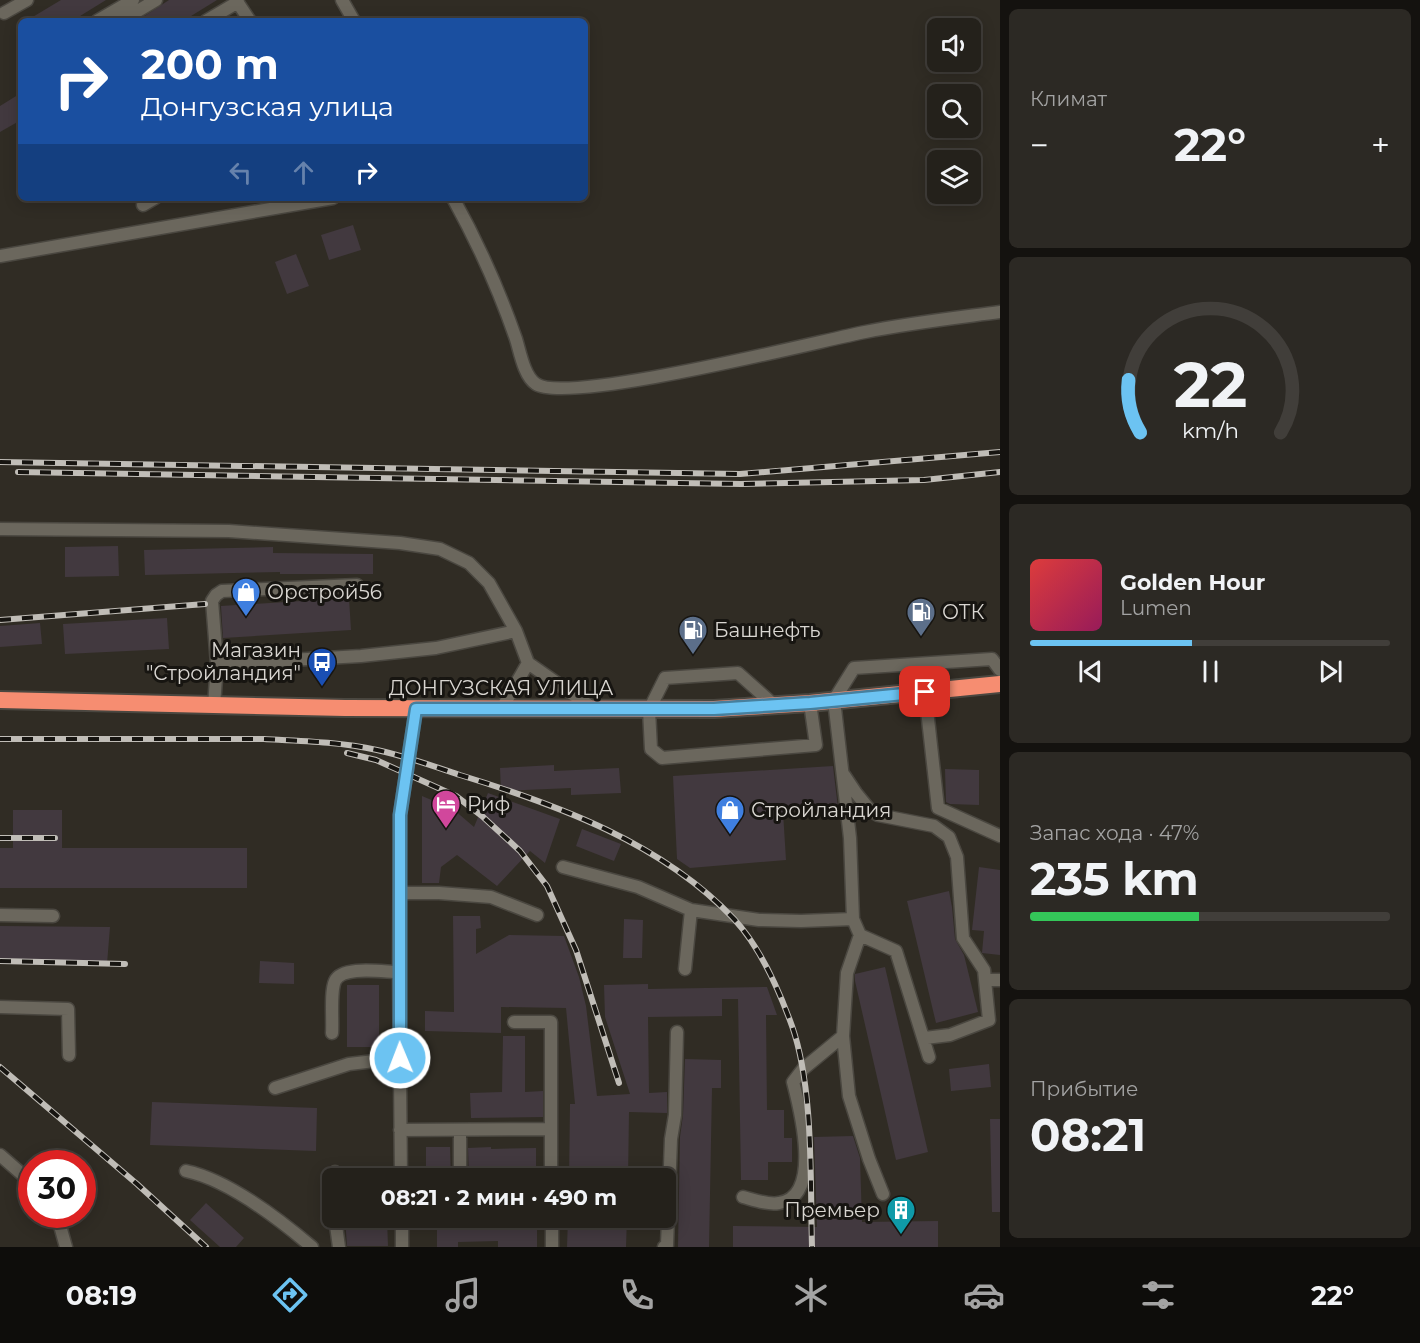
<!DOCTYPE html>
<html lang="ru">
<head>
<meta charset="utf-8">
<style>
  body { margin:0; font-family:Montserrat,sans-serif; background:#2c2924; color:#f1f3f6; height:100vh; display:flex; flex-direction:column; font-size:22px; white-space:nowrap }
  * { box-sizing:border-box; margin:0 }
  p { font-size:20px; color:#a3a3a3 }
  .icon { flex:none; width:33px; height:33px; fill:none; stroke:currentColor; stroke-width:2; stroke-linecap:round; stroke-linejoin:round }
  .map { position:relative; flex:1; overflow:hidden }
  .panel { display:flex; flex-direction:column; gap:9px; padding:9px; background:#14120f; width:420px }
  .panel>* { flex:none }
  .banner { position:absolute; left:18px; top:18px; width:570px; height:183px; border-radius:9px; box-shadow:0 3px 15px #0003,0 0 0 2px #413e3a; background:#1a4fa0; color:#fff; overflow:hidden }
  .buttons { position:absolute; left:927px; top:18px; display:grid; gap:12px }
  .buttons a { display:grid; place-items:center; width:54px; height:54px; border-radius:9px; background:#24211b; box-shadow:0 3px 15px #0003,0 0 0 2px #413e3a; font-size:30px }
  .speed { position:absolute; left:18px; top:1150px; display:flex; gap:12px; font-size:30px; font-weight:700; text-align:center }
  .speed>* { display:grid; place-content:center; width:78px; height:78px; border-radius:50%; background:#24211b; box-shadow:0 3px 15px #0003,0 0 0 2px #413e3a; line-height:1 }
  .speed .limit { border:9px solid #d22; background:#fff; color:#111 }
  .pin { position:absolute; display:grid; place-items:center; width:51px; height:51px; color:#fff; margin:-26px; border-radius:12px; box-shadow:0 3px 9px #0006 }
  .me { position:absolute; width:66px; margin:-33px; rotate:359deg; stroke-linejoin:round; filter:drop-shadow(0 0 4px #0008) }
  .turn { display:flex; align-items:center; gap:21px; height:126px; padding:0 24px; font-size:27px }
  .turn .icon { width:78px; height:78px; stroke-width:2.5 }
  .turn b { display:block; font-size:42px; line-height:51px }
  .lanes { display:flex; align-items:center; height:57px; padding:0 24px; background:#0003; justify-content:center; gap:30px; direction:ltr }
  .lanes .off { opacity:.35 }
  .big { font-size:45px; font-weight:700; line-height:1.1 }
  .panel .widget { flex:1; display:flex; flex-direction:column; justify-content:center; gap:9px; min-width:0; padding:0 21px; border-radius:9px; background:#2c2924 }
  .panel .dial { align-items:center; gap:0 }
  .dial svg { height:156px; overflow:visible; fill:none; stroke:#413e3a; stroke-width:7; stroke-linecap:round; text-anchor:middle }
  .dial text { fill:#f1f3f6; stroke:none }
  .song { display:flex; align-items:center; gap:18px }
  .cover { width:72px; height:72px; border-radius:9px; background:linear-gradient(135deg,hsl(0 70% 55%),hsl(330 70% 35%)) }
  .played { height:6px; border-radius:3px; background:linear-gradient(90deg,#6cc3f2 45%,#413e3a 45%) }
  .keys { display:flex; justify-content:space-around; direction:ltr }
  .heat { display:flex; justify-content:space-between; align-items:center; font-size:33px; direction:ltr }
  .charge { height:9px; border-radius:4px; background:linear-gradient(90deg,#34c759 47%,#413e3a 0) }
  .trip { position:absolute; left:322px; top:1168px; width:354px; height:60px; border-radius:9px; background:#24211b; box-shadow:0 3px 15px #0003,0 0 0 2px #413e3a; font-weight:700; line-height:60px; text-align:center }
  .menu { display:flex; height:96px; justify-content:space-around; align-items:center; background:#0e0d0b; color:#a3a3a3 }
  .menu .icon { width:42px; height:42px }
  .menu .current { color:#6cc3f2 }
  .menu b { font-size:27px; color:#f1f3f6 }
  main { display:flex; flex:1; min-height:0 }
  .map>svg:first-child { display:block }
</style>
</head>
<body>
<main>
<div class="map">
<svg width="1000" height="1247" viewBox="0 0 1000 1247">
  <rect width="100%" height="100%" fill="#302c24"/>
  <path fill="#42393f" d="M61 0H106L72 21H26Z
    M169 0H217L183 21H137Z
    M21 93V120L0 132V106Z
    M353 225 361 250 329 260 321 235Z
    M296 254 309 286 287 294 275 262Z
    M118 546 119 576 65 577V547Z
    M273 547V553L373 554V574H280V572L145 575 144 550Z
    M349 598 351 630 223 638 221 606Z
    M167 618 169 649 65 654 63 624Z
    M40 623 42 644 0 647V626Z
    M554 765V771L619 768 621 793 571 795V788L501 791 500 768Z
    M833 766 838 808 783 812 786 860 690 868 677 859 673 776Z
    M945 769 979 770V805L950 804 946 802Z
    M488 793 560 819 545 863 530 851 497 886 457 855 441 867 439 883H422V796L453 809 474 827Z
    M13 810H62V848H247V888H0V848H13Z
    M582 829 621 844 614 861 576 846Z
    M979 867 1000 870V955L982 953 984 931 972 930Z
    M949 891 952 907 955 939 964 955 978 1012 936 1023 907 901Z
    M453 916H480L481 928 476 929V954L509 935 564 936 579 977 586 1006 597 1096 630 1094 605 1017 604 985 648 984V989L767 987 777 1015H766L767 1110H784V1138H792V1162H768V1180H741L738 999H722V1016L648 1017 649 1093 667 1092V1113L629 1112 628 1179H569L570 1104H575L566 1008 501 1007V1033L425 1031V1011L454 1012Z
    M624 919 643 920 642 958H623Z
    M0 926 110 927 107 964 0 959Z
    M260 961 294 963V984L259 983Z
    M885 967 928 1152 896 1160 855 981V974Z
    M347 985H379V1047H347Z
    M503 1036H525V1092L543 1091V1117L471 1118 470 1093 502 1092Z
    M685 1059 721 1060V1088H712L709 1247H678L680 1137 683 1115Z
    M989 1064 991 1087 951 1091 949 1069Z
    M152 1102 317 1108 316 1151 150 1145Z
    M990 1119H1000V1212H992Z
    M853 1136 860 1158 862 1222 938 1221V1247H733V1226L817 1227 814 1137Z
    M426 1147H450L451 1179H426Z
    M491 1147V1149L536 1148V1179H469L468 1148Z
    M206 1203 244 1238 236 1247H220L190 1220Z
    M345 1218H387L388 1246H347Z
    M437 1218H537V1247H498V1241L458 1242V1247H437Z
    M568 1218H627L626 1247H567Z"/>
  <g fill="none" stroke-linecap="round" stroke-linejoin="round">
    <g stroke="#4a4740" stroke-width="15">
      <path id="minor" d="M236 0 250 21
        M342 0 354 21
        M4 13 27 0
        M97 21 133 0
        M121 21 156 0
        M206 21 238 2
        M453 198C479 245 498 287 516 339 520 352 524 376 536 384 568 405 815 342 865 332 910 323 955 318 1000 312
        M143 205 155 198
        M0 256 333 198
        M0 529 229 531 400 543 440 549 469 563 489 583 516 631 528 663 594 709
        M217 664 212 601 216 595 222 591 357 585
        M925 692 938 808 1000 836
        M774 705 738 673 665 678 649 710 651 749 662 758 816 745 810 703
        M214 706 217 664 361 656 436 648 516 631
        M501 710 528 663
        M844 775 856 793 869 809 878 815 934 826 949 837 957 857 963 938 984 970 989 1020 950 1035 925 1038
        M563 867 638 887 691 910 759 920 801 921 853 919
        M400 893H439L491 897 537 915
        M0 915 53 916
        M860 935 847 973 843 1036 849 1096 869 1159 883 1194
        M685 969 691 910
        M986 980H1000
        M0 1007 68 1009 69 1055
        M514 1022H551V1129
        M332 1033C333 1020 330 992 335 981 342 965 384 972 399 972
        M929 1057 896 951 860 935 853 919 850 838 834 700 854 668 992 659 1000 670
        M275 1088 349 1064 400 1058
        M400 1130 551 1129V1179
        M460 1130V1179
        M0 1155 32 1183
        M186 1171C229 1180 279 1219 312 1247
        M335 1179V1172
        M401 1179 399 972 400 815 416 709
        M743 1197C754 1200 768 1205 779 1203 823 1197 800 1109 793 1082L803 1069 843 1036
        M57 1215 66 1247
        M335 1218 339 1247
        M402 1218V1247
        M552 1218V1247
        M664 1247 667 1245 671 1139 675 1115 677 1032"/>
    </g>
    <g stroke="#4a4740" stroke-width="20">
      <path id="highway" d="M0 700 345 708 714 709 810 703 1000 684"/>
    </g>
    <use href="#minor" stroke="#6b675d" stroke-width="12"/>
    <use href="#highway" stroke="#f68d71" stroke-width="16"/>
    <g stroke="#c0bdb7" stroke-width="6">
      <path id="rail" d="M0 462 740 474 1000 452
        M18 472 741 484 924 480 1000 472
        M0 620 205 604
        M0 739H264C302 741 340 742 377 750 405 756 433 766 460 775 558 805 662 843 734 919 760 947 779 990 792 1026 814 1089 810 1180 812 1247
        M347 753 376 760 456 796 482 816 520 851 547 886 576 950 619 1083
        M0 838H55
        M0 961 125 964
        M0 1067 137 1184 206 1247"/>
    </g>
    <use href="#rail" stroke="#171511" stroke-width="4" stroke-dasharray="11" stroke-linecap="butt"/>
  </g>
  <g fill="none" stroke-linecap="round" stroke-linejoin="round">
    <g stroke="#467f9d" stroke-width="15">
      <path id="route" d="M400 1058V815L416 709H714L810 703 925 692"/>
    </g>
    <use href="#route" stroke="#6cc3f2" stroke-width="10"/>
  </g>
  <defs>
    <g id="shop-pin" transform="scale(1.5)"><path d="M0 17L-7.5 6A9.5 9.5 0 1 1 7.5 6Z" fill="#3f7fe0" stroke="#171511"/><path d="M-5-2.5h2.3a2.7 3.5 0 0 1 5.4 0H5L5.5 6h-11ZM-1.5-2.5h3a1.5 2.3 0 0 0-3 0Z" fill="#fff"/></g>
    <g id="fuel-pin" transform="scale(1.5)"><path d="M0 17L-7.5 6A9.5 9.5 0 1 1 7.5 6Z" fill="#5c6f8a" stroke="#171511"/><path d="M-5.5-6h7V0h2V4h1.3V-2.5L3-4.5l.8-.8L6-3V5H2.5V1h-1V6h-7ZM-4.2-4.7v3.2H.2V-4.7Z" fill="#fff"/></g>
    <g id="bus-pin" transform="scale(1.5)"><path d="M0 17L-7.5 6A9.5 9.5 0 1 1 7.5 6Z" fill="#1a4fb4" stroke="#171511"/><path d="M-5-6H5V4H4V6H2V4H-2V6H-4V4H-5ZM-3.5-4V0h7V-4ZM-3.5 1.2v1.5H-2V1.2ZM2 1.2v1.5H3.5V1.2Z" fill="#fff"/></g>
    <g id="hotel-pin" transform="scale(1.5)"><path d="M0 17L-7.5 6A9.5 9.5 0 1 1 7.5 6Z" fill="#d1479c" stroke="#171511"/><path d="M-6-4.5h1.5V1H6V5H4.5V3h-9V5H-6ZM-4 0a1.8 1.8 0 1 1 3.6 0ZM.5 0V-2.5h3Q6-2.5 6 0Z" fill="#fff"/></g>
    <g id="building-pin" transform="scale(1.5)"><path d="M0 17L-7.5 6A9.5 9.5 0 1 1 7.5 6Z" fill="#0f9aa8" stroke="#171511"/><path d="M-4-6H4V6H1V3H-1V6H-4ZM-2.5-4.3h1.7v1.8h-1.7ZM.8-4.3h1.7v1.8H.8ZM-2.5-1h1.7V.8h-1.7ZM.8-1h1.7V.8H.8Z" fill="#fff"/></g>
  </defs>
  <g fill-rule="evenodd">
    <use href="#shop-pin" x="246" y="592"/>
    <use href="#fuel-pin" x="921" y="612"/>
    <use href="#fuel-pin" x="693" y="630"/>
    <use href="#bus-pin" x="322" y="662"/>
    <use href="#hotel-pin" x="446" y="804"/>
    <use href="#shop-pin" x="730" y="810"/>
    <use href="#building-pin" x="901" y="1210"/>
  </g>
  <g text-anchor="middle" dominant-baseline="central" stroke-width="6" stroke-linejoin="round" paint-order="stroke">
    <g font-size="20" fill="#d9d6d1" stroke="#171511" text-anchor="start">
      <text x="267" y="592">Орстрой56</text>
      <text x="942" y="612">ОТК</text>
      <text x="714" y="630">Башнефть</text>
      <text x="301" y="650" text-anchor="end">Магазин<tspan x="301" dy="23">"Стройландия"</tspan></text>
      <text x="467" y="804">Риф</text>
      <text x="751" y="810">Стройландия</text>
      <text x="880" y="1210" text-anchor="end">Премьер</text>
    </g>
    <g font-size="20" fill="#d9d6d1" stroke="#171511">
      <text x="501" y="688">ДОНГУЗСКАЯ УЛИЦА</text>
    </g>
  </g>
</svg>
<div class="buttons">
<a><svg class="icon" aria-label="sound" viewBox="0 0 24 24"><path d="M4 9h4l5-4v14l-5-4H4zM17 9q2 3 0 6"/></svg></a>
<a><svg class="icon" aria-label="search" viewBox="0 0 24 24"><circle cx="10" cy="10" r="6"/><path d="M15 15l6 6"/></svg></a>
<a><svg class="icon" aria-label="layers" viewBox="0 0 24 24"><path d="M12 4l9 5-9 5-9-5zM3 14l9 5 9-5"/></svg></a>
</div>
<div class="speed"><div class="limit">30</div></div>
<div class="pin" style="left:925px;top:692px;background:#d93025"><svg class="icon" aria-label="arrive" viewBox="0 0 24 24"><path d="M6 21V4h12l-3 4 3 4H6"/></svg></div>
<svg class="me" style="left:400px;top:1058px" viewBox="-20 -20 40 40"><circle r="17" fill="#6cc3f2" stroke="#fff" stroke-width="3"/><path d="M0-11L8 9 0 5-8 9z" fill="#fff"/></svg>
<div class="trip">08:21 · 2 мин · 490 m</div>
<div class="banner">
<div class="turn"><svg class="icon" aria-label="right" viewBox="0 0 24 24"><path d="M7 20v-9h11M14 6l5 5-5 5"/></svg><div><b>200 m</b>Донгузская улица</div></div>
<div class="lanes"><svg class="icon off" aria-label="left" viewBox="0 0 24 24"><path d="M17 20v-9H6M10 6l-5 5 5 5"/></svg><svg class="icon off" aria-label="ahead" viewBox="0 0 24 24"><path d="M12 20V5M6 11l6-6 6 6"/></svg><svg class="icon" aria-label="right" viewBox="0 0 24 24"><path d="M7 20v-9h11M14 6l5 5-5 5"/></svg></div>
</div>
</div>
<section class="panel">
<div class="widget"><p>Климат</p>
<div class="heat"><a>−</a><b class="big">22°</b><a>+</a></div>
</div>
<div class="widget dial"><svg viewBox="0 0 100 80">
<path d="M14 69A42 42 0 1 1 86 69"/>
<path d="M14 69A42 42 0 0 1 8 42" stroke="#6cc3f2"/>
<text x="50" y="56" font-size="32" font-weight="700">22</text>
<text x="50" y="72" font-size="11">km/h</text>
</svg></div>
<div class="widget">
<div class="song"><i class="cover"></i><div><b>Golden Hour</b><p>Lumen</p></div></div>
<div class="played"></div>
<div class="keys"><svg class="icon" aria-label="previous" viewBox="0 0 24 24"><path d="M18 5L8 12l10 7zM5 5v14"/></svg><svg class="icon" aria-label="pause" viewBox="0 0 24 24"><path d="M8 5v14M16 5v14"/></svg><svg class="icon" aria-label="next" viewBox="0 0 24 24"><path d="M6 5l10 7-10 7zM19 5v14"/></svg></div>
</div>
<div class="widget"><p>Запас хода · 47%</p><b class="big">235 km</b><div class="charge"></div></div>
<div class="widget"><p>Прибытие</p><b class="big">08:21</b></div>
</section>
</main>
<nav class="menu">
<b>08:19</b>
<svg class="icon current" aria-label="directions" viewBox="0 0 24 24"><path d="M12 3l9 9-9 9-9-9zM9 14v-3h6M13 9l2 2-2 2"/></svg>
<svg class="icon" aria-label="music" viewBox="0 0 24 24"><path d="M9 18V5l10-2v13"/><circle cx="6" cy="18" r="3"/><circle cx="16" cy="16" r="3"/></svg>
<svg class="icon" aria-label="phone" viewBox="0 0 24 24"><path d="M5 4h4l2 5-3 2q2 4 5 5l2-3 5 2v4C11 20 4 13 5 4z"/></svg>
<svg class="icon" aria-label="climate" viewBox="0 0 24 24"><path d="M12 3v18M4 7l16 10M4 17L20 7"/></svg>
<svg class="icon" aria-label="car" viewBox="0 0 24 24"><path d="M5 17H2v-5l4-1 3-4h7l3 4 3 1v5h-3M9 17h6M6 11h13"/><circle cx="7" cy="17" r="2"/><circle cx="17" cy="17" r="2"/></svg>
<svg class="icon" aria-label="filters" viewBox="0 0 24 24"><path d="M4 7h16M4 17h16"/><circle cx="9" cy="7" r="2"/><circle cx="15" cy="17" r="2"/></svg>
<b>22°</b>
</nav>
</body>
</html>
